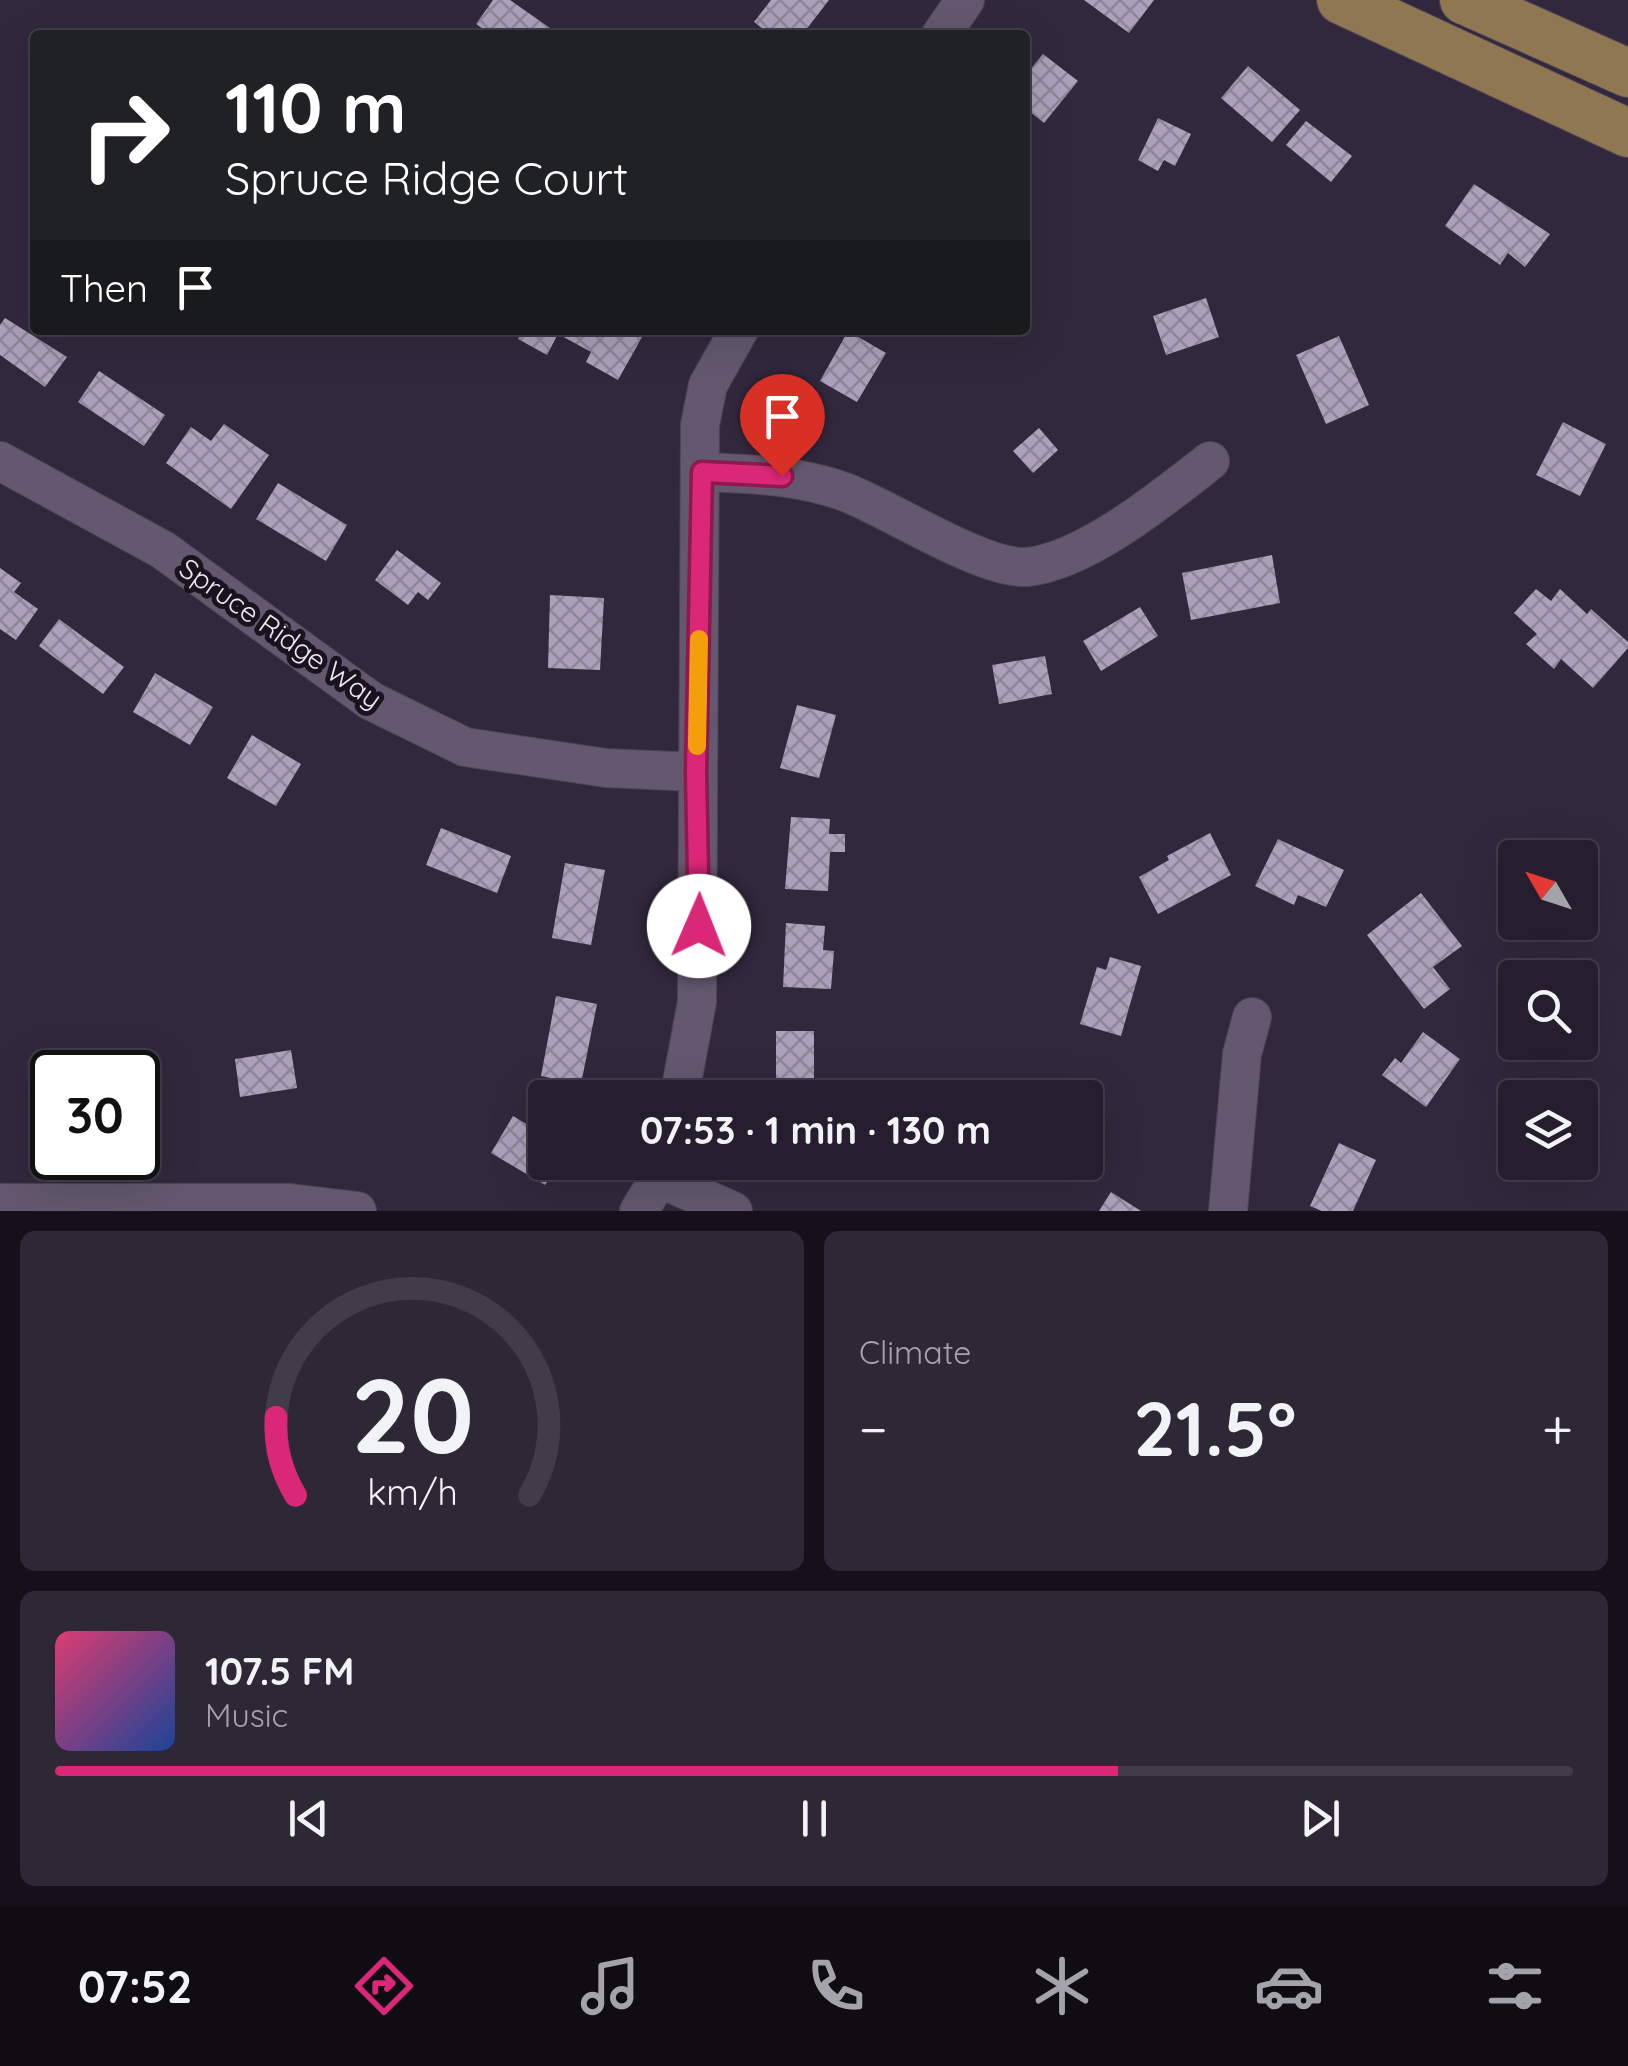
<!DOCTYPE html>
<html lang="en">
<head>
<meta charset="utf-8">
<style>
  body { margin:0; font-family:Quicksand,sans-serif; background:#2e2736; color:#f1f3f6; height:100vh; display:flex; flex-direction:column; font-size:38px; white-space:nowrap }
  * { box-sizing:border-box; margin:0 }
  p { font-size:32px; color:#a4a2aa }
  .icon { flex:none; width:55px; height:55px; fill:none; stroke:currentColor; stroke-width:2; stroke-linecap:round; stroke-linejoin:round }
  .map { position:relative; height:1211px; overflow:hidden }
  .details { display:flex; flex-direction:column; gap:20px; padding:20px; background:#151019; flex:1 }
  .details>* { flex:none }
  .banner { position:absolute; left:30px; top:30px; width:1000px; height:305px; border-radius:10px; box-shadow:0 10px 40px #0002,0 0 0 2px #423c4a; background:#202124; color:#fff; overflow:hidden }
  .needle { width:65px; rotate:309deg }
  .buttons { position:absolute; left:1498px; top:840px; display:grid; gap:20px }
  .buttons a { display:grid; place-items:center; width:100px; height:100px; border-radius:10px; background:#261e2e; box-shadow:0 10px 40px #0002,0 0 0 2px #423c4a; font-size:50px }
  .speed { position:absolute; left:30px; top:1050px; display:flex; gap:20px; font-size:50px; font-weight:700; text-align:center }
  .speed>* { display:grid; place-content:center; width:130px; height:130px; border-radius:50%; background:#261e2e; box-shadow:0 10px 40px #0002,0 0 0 2px #423c4a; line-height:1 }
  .speed .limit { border:5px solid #111; border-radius:15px; background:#fff; color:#111 }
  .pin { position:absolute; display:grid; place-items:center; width:85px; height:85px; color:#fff; margin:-102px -42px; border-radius:50% 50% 50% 0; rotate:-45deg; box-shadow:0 0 10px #0007 }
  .pin .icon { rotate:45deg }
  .me { position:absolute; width:110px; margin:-55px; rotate:1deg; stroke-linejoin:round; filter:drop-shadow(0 0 8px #0008) }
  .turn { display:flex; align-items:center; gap:35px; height:210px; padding:0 30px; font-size:45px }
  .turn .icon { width:130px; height:130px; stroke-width:2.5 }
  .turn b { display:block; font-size:70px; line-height:85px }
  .then { display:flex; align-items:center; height:95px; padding:0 30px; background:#0003; gap:20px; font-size:38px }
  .big { font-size:75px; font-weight:700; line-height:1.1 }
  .details .card { flex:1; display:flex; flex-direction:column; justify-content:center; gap:15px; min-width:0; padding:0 35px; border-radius:15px; background:#2e2736 }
  .details .dial { align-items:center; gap:0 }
  .dial svg { height:260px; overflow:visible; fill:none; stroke:#423c4a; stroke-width:7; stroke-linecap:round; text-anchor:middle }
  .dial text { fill:#f1f3f6; stroke:none }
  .song { display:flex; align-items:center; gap:30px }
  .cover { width:120px; height:120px; border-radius:15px; background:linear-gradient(135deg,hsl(340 70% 55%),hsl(220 70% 35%)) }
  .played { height:10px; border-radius:5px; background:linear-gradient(90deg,#db2777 70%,#423c4a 70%) }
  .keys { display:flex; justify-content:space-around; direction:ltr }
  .heat { display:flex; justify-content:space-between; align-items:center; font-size:55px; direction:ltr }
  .details .tiles { flex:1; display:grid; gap:20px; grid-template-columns:1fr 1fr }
  .card:last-child { grid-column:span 2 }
  .trip { position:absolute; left:528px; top:1080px; width:575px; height:100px; border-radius:10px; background:#261e2e; box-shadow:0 10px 40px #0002,0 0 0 2px #423c4a; font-weight:700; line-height:100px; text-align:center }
  .dock { display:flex; height:160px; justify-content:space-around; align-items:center; background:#0f0c12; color:#a4a2aa }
  .dock .icon { width:70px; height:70px }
  .dock .selected { color:#db2777 }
  .dock b { font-size:45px; color:#f1f3f6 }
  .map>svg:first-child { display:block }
</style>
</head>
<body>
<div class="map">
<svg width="1628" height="1211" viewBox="0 0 1628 1211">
  <defs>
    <pattern id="building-cross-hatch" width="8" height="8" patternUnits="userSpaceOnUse" patternTransform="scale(2.5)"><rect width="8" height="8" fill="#aca0ba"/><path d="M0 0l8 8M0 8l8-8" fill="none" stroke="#8e8598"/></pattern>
  </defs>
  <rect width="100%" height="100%" fill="#32283d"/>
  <path fill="url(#building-cross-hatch)" d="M493 0H510L560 35H492L476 24Z
    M771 0H829L802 35H771L754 22Z
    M1084 0H1154L1129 33Z
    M144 28H194V35H144Z
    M1043 54 1078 81 1044 123 1025 108V76Z
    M1248 66 1300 110 1272 142 1221 98Z
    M1158 118 1191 134 1175 166 1164 160 1158 171 1138 160Z
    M1306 121 1352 156 1331 182 1286 145Z
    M1474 184 1550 234 1525 267 1508 253 1500 265 1445 226Z
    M1206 298 1219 337 1166 355 1153 316Z
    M5 318 67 357 45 387 0 355V325Z
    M523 330H630L642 337 618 380 586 362 591 352 558 334 547 355 518 339Z
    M848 331 886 353 857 402 820 381Z
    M1339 336 1369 405 1326 424 1296 355Z
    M99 371 165 415 144 446 78 402Z
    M1563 422 1606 444 1580 496 1536 475Z
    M224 424 269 455 231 509 166 463 191 427 211 441Z
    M1039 428 1058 450 1033 473 1013 451Z
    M278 483 347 525 326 561 256 519Z
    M397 550 441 583 428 600 418 592 408 605 375 580Z
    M1272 555 1280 603 1191 620 1182 573Z
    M0 568 21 583 14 592 38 609 16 640 0 629Z
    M1536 589 1551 601 1560 589 1587 614 1591 609 1628 642V648L1593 688 1561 659 1554 669 1526 644 1537 634 1514 613Z
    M550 595 604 598 600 670 548 668Z
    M1140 607 1158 636 1101 671 1083 641Z
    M59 619 124 667 103 694 39 646Z
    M1045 656 1052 694 999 704 992 665Z
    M155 673 213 707 190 745 133 712Z
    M797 705 836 715 819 778 780 768Z
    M252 735 301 764 276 806 227 778Z
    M791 817 830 819 829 834H845V852H830L828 891 785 889Z
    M441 828 511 856 497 893 426 865Z
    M1210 833 1231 875 1158 914 1139 877 1169 860 1167 856Z
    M1278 839 1344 870 1326 907 1298 895 1294 905 1255 886Z
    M565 863 605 870 591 945 552 938Z
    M1421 893 1462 946 1433 967 1450 989 1424 1009 1367 935Z
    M786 923 825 926 823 950 834 951 831 989 783 987Z
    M1110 957 1141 966 1121 1036 1080 1024 1097 967 1106 970Z
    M556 996 597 1004 581 1084 541 1076Z
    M776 1031H814V1098H776Z
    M1423 1032 1460 1059 1426 1107 1382 1075 1395 1058 1401 1063Z
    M291 1050 297 1088 240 1097 235 1059Z
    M513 1116 545 1135V1162H559L545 1185 491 1153Z
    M1339 1143 1376 1160 1353 1211H1322L1310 1206Z
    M1111 1192 1141 1211H1099Z"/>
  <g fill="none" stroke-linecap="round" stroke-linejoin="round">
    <g stroke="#4d4455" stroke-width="40">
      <path id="minor" d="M941 35 965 0
        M0 461 163 550 371 701 465 747 606 768 696 772
        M702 472C750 474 799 475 845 492 890 509 983 570 1027 567 1086 561 1164 497 1210 461
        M679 1098 697 1002 700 425 708 385 739 330
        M659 1178 733 1211
        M0 1203H290L357 1211
        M639 1211 659 1178 663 1162
        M1228 1211 1242 1054 1252 1017"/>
    </g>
    <g stroke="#4d4455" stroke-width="50">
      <path id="major" d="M1341 0 1628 133
        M1464 0 1628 73"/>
    </g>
    <use href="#minor" stroke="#63586f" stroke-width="38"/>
    <use href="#major" stroke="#8f7752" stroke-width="48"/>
  </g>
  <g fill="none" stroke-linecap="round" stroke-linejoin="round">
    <g stroke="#8e194d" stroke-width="25">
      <path id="route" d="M699 926 696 772 702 472 782 476"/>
    </g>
    <use href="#route" stroke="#db2777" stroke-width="18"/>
    <path stroke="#f59e0b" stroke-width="18" d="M697 746 699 639"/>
  </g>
  <g text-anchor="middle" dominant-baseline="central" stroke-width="10" stroke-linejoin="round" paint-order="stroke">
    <g font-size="28" fill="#ede7f4" stroke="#18131c">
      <text transform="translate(281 633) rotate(35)">Spruce Ridge Way</text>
    </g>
  </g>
</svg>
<div class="buttons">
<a><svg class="needle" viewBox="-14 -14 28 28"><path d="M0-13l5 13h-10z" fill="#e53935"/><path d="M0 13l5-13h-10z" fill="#a4a2aa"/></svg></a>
<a><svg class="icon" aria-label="search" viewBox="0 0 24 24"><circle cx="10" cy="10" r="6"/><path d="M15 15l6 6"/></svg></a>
<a><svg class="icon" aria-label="layers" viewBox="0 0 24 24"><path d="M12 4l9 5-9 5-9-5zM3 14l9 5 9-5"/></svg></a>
</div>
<div class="speed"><div class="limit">30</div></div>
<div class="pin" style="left:782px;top:476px;background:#d93025"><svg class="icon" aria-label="arrive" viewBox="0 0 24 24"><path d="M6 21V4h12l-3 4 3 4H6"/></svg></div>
<svg class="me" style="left:699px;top:926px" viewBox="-20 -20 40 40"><circle r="19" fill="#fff"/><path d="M0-13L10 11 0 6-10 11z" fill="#db2777"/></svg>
<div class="trip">07:53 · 1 min · 130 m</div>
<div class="banner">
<div class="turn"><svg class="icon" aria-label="right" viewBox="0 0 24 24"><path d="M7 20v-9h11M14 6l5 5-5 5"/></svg><div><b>110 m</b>Spruce Ridge Court</div></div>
<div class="then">Then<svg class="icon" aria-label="arrive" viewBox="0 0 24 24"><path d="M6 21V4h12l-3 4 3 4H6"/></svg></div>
</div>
</div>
<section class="details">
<div class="tiles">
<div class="card dial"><svg viewBox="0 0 100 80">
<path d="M14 69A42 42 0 1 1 86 69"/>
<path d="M14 69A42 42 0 0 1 8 45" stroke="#db2777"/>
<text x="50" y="56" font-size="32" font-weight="700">20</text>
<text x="50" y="72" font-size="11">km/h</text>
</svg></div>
<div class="card"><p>Climate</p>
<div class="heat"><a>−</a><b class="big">21.5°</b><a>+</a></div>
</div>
<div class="card">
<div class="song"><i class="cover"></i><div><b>107.5 FM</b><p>Music</p></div></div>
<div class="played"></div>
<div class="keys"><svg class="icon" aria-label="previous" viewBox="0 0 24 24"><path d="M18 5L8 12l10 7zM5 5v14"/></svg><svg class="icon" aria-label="pause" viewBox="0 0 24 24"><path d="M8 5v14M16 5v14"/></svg><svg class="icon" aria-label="next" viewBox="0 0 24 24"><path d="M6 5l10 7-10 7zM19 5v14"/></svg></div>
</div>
</div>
</section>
<nav class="dock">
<b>07:52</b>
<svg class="icon selected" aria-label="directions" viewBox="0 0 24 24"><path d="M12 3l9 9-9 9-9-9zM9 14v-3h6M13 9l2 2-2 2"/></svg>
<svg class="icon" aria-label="music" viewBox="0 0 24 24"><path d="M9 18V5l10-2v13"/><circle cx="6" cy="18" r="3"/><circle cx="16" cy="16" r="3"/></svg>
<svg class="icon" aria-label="phone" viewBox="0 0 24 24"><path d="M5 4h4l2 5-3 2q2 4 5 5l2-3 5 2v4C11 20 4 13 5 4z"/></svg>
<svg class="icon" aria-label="climate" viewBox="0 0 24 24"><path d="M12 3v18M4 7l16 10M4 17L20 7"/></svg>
<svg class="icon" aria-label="car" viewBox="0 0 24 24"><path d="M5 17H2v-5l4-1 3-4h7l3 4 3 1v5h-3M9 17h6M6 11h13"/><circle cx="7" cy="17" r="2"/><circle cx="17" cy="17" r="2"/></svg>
<svg class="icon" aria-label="filters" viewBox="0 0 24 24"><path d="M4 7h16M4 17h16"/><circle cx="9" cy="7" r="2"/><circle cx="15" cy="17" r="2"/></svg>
</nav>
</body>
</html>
